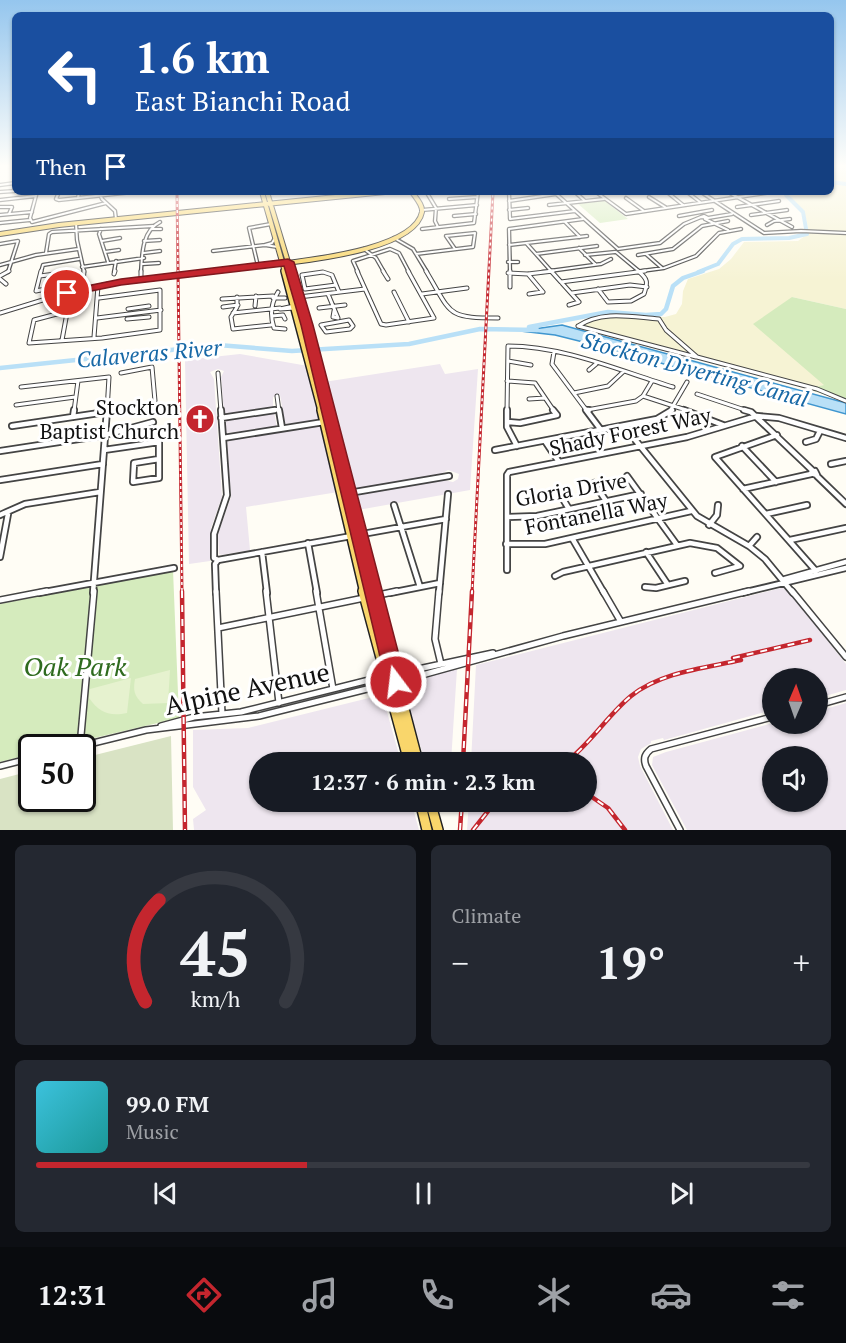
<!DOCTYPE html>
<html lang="en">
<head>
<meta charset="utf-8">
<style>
  body { margin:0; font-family:"PT Serif",serif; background:#242831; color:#f1f3f6; height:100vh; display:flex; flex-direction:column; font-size:22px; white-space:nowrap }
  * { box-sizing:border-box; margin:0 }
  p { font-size:20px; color:#9ea1a6 }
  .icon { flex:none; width:33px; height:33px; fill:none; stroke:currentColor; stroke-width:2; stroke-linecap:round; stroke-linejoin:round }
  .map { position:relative; height:830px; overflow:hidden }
  .drawer { display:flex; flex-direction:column; gap:15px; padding:15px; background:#0d0f14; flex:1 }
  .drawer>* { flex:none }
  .hud { position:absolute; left:12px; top:12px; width:822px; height:183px; border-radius:9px; box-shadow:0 2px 4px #0004; background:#1a4fa0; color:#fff; overflow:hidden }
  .needle { width:39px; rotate:2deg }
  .buttons { position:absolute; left:762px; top:668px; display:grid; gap:12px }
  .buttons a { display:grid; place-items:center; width:66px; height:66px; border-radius:50%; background:#171b24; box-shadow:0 2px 4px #0004; font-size:30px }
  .speed { position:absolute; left:18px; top:734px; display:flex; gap:12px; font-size:30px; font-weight:700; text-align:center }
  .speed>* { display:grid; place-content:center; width:78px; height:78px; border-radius:50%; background:#171b24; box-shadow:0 2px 4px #0004; line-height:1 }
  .speed .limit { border:3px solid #111; border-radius:9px; background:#fff; color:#111 }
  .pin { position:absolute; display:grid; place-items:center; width:51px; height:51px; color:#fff; margin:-26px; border:3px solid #fff; border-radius:50%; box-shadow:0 2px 6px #0007 }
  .me { position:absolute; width:66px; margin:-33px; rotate:345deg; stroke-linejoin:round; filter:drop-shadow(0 0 4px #0008) }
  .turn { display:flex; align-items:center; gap:21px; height:126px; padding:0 24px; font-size:27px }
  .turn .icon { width:78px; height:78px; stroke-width:2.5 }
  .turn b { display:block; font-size:42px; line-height:51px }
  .then { display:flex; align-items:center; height:57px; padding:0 24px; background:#0003; gap:12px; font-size:22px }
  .big { font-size:45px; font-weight:700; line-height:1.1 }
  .drawer .widget { flex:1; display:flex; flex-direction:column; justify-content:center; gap:9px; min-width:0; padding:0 21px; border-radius:9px; background:#242831 }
  .drawer .dial { align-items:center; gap:0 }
  .dial svg { height:156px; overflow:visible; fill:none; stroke:#363941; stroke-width:7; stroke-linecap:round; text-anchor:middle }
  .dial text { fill:#f1f3f6; stroke:none }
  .song { display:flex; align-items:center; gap:18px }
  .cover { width:72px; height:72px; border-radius:9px; background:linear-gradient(135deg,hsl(190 70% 55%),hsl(180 70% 35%)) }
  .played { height:6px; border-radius:3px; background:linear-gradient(90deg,#c4262e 35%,#363941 35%) }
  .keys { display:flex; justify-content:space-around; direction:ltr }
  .heat { display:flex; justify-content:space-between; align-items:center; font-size:33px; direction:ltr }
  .drawer .tiles { flex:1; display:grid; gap:15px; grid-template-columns:1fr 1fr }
  .widget:last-child { grid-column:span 2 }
  .trip { position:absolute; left:249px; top:752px; width:348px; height:60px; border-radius:30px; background:#171b24; box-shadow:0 2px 4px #0004; font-weight:700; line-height:60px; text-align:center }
  .tab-bar { display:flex; height:96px; justify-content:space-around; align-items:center; background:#090b0e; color:#9ea1a6 }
  .tab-bar .icon { width:42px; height:42px }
  .tab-bar .current { color:#c4262e }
  .tab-bar b { font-size:27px; color:#f1f3f6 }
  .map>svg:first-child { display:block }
</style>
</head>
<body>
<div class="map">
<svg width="846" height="830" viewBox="0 0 846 830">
  <rect width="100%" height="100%" fill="#fffdf5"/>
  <path fill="#eee6ef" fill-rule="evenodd" d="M240 354 308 366 321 420 285 424 280 395 273 397V407L226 414 224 413 221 377 224 371 218 369 210 372 214 379 222 497 211 528 210 561 189 564 185 360Z
    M440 364 445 374 478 369 470 490 358 510 354 495 443 480 453 482 458 479 459 474 448 470 441 474 353 489 324 382Z
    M274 412 277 427 226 433V419Z
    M319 425 322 426 338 492 246 507 250 550 222 555 219 554 218 534 231 497 227 440Z
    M785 587 846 664V690L818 698V678H772V710L664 740 663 738 651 741V743L641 749 638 757 640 766 673 830H467L469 801H586V762H471L476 665Z
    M457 669 451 762H425L403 687 408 682Z
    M377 696 384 701 401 762H260V801H411L419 830H194L193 819 206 810 193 787V730L248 728Z
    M846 703V830H687L652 765 653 757 666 752 773 723H818V711ZM772 756H818V801H772Z"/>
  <path fill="#f6f3d4" d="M831 165H846V309L792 297 825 385 807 389 761 374 578 329 575 324 596 317H665L676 314 682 304 683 291 688 279 719 269 731 259 744 242 798 241 809 233 806 218 803 211 788 194 789 192H831Z"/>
  <path fill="#d5ebbd" d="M602 200 605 201 628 219 600 223 577 203Z
    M792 297 846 309V401L807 389 824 385 753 324Z
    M173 570 179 718 56 747H32L31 754 0 762V604Z"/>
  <path fill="#d9e3c4" d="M171 736 173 830H0V779L31 771 32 798H82L83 758Z"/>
  <path fill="#e6f2cf" d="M170 670 168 703 143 704C134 696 133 690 135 679Z
    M131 678 127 713C109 717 99 712 89 698L90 689Z"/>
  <path fill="#b9e0f7" stroke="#3f96cf" stroke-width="1.5" d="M562 325 846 403V414L595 345 555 335 520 331Z"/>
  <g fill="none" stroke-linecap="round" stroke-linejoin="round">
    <path stroke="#b9e0f7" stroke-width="4" d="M831 182 846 184
      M698 272 718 264 733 244 742 239 789 238 807 234 803 212 786 195 787 192"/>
    <path stroke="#b9e0f7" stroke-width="4.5" d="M529 327 608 312 646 315 661 314 666 309 673 286 683 278 703 271
      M0 368 218 345 292 351 409 344 480 329 537 330"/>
    <g stroke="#444" stroke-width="4.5">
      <path id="minor-far3" d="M0 185 15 183
        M0 192 15 191
        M37 192 30 218 32 222 106 203
        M59 192 56 199 59 200 133 192
        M99 192 102 199 115 211 116 219
        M431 192 427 193 436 208 435 221 438 227
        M509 192 510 219 575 211
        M554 192 618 249
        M575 192 585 201
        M596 192 626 214 772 192
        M667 192 683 205
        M687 192 700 202
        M701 192 764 233 801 231 846 233
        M728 192 792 227
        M649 197 665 207
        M78 198 79 192
        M626 198 644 211
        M449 199 477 197
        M0 200 36 196
        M509 201 556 194
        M549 205 604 199
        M0 207H12L9 214
        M737 207 779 201
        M422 210 477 205
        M509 210 528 208
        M0 215 32 212
        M751 215 787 210
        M454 216 476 214
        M679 216 712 210
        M704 216 708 218 701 217Z
        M708 218 732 214
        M705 219 728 230
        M565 222 580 237
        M0 223 30 220
        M76 223 77 240 84 272
        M767 225 774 221 790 219
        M101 229 99 234 108 262
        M152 229H161
        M422 229 474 223 478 192
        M275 238 272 243 265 245 278 247
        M394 238 413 249 427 272
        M102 241 120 238
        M144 241 160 240
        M0 244 18 241 8 272
        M527 244 552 272
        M509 245 587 236
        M579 248 595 264
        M364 249 376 258 384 272
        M618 249 660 243 684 224 701 217
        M213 251 265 245
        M105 252 119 250
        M616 252 640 272
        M46 253 49 234 52 232 153 226
        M144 253 160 251
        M416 254 473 247 475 233 446 236 455 249
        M536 254 597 246
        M646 254 662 268
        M585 255 615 252
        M638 255 673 249 702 226 728 221
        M508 262H518
        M143 264 159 263
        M0 265 36 255 78 249
        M258 266 249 228 271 224
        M82 267 144 258
        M41 272 43 265 79 259
        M114 272 116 261
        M141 272C142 254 142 231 160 222
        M207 272 283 263
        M358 272 353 261 390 249 399 253 409 272
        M510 272 509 229 583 219
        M542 272 601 264 611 259
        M634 272 664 268 696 256 719 233 741 229"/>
    </g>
    <g stroke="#444" stroke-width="5">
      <path id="minor-far2" d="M41 271 36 291 83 281
        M357 271 381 324 386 325 434 318 408 271
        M383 271 388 279
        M426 271C452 314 445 318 498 318
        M510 271V287
        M551 271 579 302 569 305
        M508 273 528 274 553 271
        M114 274 115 271
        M528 274 543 292
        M0 276 9 271
        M40 276 55 274
        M0 279 6 284
        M141 279V271
        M561 282 645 271
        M83 283 84 271
        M336 285 305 289 302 275 323 272 332 275 339 292
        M598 289 608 302 631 301 644 294C648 282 648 279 638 271
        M278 292C271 303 270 316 274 328L285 329
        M394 292 409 322
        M572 293 630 285 647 287
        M328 294 338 318 333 317 334 311
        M422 294 467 288
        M529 294 542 292
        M237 297V307L231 317 233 329 271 325
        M299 297 365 289
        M273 298H285
        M222 299 273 296
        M255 306 256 296
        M294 306 280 309 295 308
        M223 307 238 305
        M319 308 345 305
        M128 309 149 306
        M68 311 34 320 29 343 102 338 160 330V290L99 298
        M0 313 59 295 108 284 219 271
        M233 313 280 308
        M272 316 283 315 285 319
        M97 318 161 310
        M127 319 149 317
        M349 320 353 326 350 329 326 332 321 325Z
        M578 326C603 310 631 317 659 319L666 330 697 357 817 389 846 401
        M578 326 696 357
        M94 337 98 286
        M62 340 69 302 64 294
        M554 352 552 364 587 411
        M508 361 531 365
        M589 370 596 364
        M218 373 221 411
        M507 381 535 383 554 411
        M21 387 109 377 107 411
        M574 393 608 386 623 372
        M697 394 748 411
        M277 396 279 411
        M643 396 689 411
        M529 399 545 398
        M16 405 75 397
        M587 410 636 401 643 396 652 381
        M74 411 78 381
        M106 411 150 404 155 401 152 367 121 373
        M266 411 279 409
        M507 411 508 346C564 346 620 371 673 387
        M670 411 687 382"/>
    </g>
    <g stroke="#444" stroke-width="8">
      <path id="minor-far1" d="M279 410 282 428
        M507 410V427L517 446
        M586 410 601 430
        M587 410H589
        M684 410 723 425
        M744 410 751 412 813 471
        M106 411 115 410
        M73 417 74 410
        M221 418 275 410
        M507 422 520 423 557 415 553 410
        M12 426 106 412
        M624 426 697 516 749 546 765 559 793 593
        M777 435 715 457 816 571
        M223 438 324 422
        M545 441 559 462
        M806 442 816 439 820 431
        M742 446 776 482
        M104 450 159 442V459
        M495 450 657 419 672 410
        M0 451 105 435 153 422
        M159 459V478L133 482 134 463Z
        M831 464 846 461
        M815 471 817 475 811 473Z
        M627 476 677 545
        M817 476 846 504
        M0 480 103 464
        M594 483 606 501
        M743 489 811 474
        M558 491 569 509
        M349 493 449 476
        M394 505 420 587
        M766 514 807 505
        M0 515 25 504 100 492
        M507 517 537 516 641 494
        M709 525 717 515 718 505
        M572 538 604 593
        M790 540 846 528
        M308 543 317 593
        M506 544H545L691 511
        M749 546 757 537
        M262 552 267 593
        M646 552 668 585
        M0 557 8 514
        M218 560 214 558V534L227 495 221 410
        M218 560 446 519
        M507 570V475L509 472 687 437 757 416 779 418 846 438
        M555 576 563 572 690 543 717 548 740 566 715 573
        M784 582 785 579 846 562
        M645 587 656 588 685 581
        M39 593 174 568
        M93 593 107 410
        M216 593 215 564 218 560
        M390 593 440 583
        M439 593 448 494
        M742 593 846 568"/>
    </g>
    <g stroke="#444" stroke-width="8">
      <path id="minor" d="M216 591 222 714
        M266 591 279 703
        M316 591 333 689
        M439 591 435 639 441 664
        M603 591 621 622
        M792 591 846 657
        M374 596 397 591
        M0 600 47 591
        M218 628 364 598
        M395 674 493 653
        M397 682 563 636 749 591
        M818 705 846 697
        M161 726 194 717 241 712 385 676
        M80 746 94 591
        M77 747 146 730 259 716 387 684
        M0 766 32 758
        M680 830 646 766C643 758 645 754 651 749L772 717"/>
    </g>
    <g stroke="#222" stroke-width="6">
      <path id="major-far3" d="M262 192 285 272
        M267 192 291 272
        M0 234 59 225 385 192
        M287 263C317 259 415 248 422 212 423 205 416 198 412 192"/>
    </g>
    <g stroke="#222" stroke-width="8">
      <path id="major-far2" d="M284 271 321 411
        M290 271 328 411"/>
    </g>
    <g stroke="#222" stroke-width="10">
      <path id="major-far1" d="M321 410 364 593
        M327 410 373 593"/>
    </g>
    <g stroke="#222" stroke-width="12">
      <path id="major" d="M363 591 409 762
        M373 591 418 762
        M420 801 427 830
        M430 801 438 830"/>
    </g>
    <use href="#minor-far3" stroke="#fff" stroke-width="2"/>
    <use href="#minor-far2" stroke="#fff" stroke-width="3"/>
    <use href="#minor-far1" stroke="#fff" stroke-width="4.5"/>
    <use href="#minor" stroke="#fff" stroke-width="5"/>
    <use href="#major-far3" stroke="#f9d66b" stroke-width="4"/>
    <use href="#major-far2" stroke="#f9d66b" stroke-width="5"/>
    <use href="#major-far1" stroke="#f9d66b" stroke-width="7"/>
    <use href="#major" stroke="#f9d66b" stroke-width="9"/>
    <g stroke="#c4262e" stroke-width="3">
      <path id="rail-far1" d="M177 192 182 593
        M472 593 493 192"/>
    </g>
    <g stroke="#c4262e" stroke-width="4.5">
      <path id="rail" d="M182 591 185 830
        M733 658 810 640
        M463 762 472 591
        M566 762C591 743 607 716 631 696 661 672 705 668 741 660
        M586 793 608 808 625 830
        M460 830 462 801
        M473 830 496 801"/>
    </g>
    <use href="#rail-far1" stroke="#fff" stroke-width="1.5" stroke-dasharray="3" stroke-linecap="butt"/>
    <use href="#rail" stroke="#fff" stroke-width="2" stroke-dasharray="7" stroke-linecap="butt"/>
  </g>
  <linearGradient id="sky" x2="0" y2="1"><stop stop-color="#95c6ee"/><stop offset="0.59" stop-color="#fffefa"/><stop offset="1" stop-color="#fffefa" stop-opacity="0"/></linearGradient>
  <rect width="846" height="281" fill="url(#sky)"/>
  <path fill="#c4262e" stroke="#7f191e" stroke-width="1.5" d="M288 259 294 262 313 325 406 682 403 688 396 691 389 688 386 682 301 325 284 266 121 285 67 296 62 293 67 290 121 279Z"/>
  <defs>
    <g id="church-disc" transform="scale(1.5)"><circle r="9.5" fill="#c4262e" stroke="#fff"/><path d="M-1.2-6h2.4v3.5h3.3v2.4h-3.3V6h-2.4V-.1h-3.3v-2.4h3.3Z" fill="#fff"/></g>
  </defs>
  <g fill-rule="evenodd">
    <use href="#church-disc" x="200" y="419"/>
  </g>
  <g text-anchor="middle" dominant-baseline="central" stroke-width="6" stroke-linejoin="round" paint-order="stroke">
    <g font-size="21" fill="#111" stroke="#fff" text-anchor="end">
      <text x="179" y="407">Stockton<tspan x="179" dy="24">Baptist Church</tspan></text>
    </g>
    <g font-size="21" fill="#111" stroke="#fff">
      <text transform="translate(630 431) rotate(-12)">Shady Forest Way</text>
      <text transform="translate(571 489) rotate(-10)">Gloria Drive</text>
      <text transform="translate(596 513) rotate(-11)">Fontanella Way</text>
    </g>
    <g font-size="22" font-style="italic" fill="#1768a6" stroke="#fff">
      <text transform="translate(149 353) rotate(-5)">Calaveras River</text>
      <text transform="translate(695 369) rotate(15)">Stockton Diverting Canal</text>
    </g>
    <g font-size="26" font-style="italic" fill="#2f6b1f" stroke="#fff">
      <text x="75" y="666">Oak Park</text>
    </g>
    <g font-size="26" fill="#111" stroke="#fff">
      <text transform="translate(247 688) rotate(-12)">Alpine Avenue</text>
    </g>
  </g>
</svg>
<div class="buttons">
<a><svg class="needle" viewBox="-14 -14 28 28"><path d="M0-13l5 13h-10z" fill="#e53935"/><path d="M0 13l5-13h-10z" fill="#9ea1a6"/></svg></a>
<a><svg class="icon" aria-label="sound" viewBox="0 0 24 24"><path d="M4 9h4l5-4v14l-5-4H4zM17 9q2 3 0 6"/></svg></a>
</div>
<div class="speed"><div class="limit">50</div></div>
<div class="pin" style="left:67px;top:293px;background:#d93025"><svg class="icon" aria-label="arrive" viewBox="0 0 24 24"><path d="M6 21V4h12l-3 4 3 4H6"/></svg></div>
<svg class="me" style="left:396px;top:682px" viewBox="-20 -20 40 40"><circle r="17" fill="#c4262e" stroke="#fff" stroke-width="3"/><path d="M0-11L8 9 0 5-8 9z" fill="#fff"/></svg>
<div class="trip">12:37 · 6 min · 2.3 km</div>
<div class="hud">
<div class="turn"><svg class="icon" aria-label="left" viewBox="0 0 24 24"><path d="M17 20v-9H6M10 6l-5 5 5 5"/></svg><div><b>1.6 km</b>East Bianchi Road</div></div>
<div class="then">Then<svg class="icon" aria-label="arrive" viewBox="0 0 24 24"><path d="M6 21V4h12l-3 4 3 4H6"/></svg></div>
</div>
</div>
<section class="drawer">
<div class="tiles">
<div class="widget dial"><svg viewBox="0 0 100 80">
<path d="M14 69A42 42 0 1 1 86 69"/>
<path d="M14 69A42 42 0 0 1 21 17" stroke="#c4262e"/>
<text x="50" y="56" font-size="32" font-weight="700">45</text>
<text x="50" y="72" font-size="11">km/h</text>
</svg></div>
<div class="widget"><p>Climate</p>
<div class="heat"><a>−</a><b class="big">19°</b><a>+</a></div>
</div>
<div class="widget">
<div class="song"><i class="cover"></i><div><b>99.0 FM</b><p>Music</p></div></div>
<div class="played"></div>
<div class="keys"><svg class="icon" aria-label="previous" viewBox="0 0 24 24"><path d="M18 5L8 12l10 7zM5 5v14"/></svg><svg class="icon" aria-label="pause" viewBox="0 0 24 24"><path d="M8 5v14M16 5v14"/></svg><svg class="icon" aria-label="next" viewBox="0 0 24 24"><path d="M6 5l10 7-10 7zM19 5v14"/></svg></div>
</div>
</div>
</section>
<nav class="tab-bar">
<b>12:31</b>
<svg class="icon current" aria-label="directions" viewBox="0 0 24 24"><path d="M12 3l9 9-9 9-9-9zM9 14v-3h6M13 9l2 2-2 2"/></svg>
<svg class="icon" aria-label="music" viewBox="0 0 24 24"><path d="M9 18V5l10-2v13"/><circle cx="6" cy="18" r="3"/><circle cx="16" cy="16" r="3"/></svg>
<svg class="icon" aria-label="phone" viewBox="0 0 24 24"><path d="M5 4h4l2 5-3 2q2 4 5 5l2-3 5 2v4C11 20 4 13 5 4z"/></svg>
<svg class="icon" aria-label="climate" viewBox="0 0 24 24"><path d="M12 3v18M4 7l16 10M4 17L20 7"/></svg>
<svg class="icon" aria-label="car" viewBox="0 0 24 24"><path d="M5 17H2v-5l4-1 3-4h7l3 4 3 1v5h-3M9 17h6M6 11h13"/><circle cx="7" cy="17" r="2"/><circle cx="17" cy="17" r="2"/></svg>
<svg class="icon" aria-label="filters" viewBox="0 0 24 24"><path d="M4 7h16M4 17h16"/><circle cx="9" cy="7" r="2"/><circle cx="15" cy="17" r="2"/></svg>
</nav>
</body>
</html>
